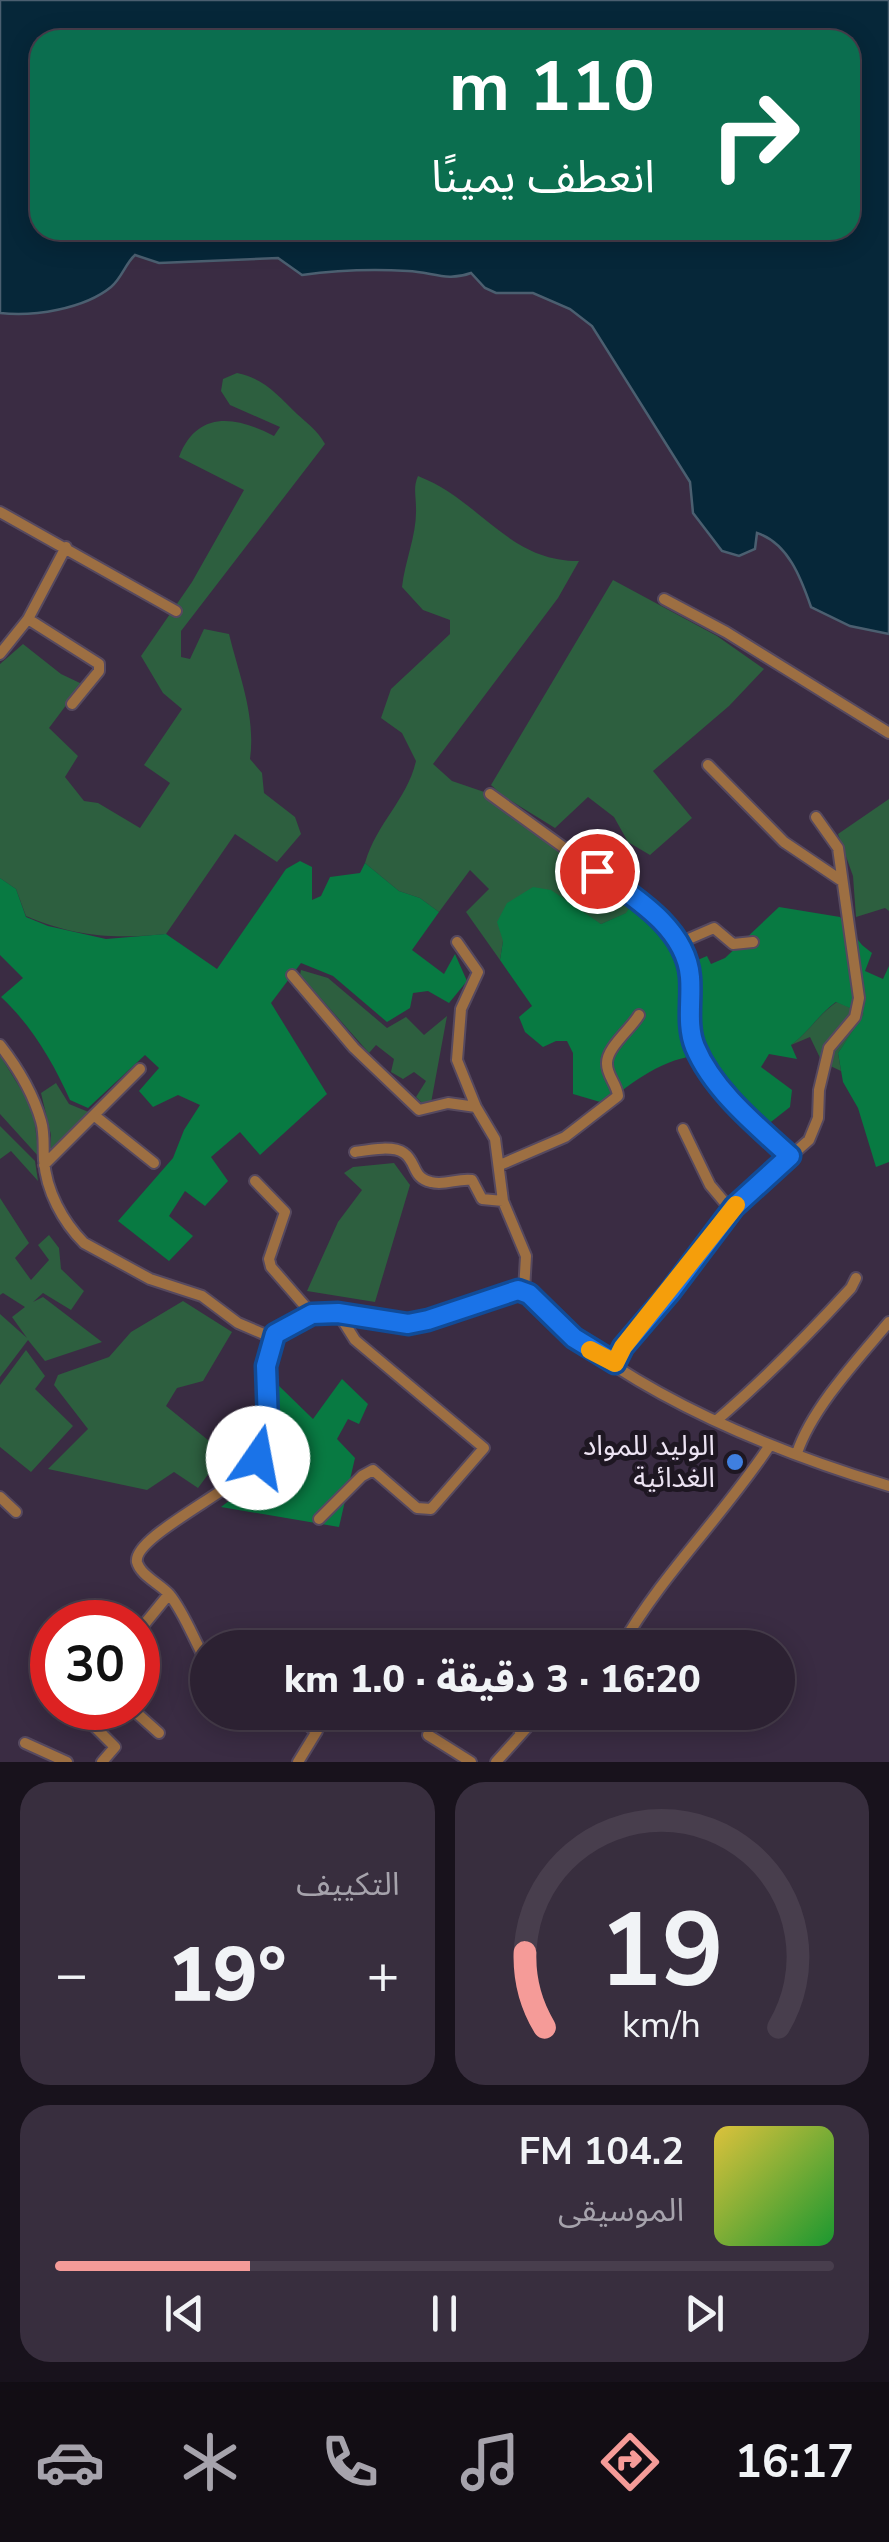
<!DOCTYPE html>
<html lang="ar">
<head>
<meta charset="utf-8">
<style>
  body { margin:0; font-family:"Nunito Sans","Noto Sans Arabic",sans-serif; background:#382e3e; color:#f1f3f6; direction:rtl; height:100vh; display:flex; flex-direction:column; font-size:38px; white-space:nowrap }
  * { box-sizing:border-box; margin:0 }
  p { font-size:32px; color:#a6a3ac }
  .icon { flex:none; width:55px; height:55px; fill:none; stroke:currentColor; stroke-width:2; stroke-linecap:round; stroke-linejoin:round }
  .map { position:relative; height:1762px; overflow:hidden; direction:ltr }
  .panel { display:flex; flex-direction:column; gap:20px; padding:20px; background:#18121c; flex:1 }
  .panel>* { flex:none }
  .hud { position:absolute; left:30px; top:30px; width:830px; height:210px; border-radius:30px; box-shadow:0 5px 25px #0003,0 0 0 2px #483e4d; direction:rtl; background:#0b6e4f; color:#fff; overflow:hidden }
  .speed { position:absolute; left:30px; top:1600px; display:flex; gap:20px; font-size:50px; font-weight:700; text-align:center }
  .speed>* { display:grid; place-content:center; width:130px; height:130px; border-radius:50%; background:#2c2132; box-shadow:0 5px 25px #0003,0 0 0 2px #483e4d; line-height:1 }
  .speed .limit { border:15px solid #d22; background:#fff; color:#111 }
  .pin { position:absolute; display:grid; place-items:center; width:85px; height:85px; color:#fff; margin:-42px; border:5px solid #fff; border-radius:50%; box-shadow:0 2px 10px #0007 }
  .me { position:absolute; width:110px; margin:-55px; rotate:12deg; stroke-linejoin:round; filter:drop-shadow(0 0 8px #0008) }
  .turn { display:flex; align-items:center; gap:35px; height:210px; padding:0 40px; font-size:45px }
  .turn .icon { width:130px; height:130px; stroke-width:2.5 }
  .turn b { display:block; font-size:70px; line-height:85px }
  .big { font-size:75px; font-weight:800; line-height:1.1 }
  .panel .card { flex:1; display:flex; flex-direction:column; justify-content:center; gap:15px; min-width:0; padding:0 35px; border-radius:30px; background:#382e3e }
  .panel .dial { align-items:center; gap:0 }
  .dial svg { height:260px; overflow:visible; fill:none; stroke:#483e4d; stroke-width:7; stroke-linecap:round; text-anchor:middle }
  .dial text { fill:#f1f3f6; stroke:none }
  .song { display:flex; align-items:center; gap:30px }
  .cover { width:120px; height:120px; border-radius:15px; background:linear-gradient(135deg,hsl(50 70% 55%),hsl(130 70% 35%)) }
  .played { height:10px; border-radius:5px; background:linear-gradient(90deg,#f59b98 25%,#483e4d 25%) }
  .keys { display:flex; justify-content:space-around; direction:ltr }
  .heat { display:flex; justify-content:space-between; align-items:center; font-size:55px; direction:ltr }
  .panel .tiles { flex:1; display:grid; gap:20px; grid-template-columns:1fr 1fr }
  .card:last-child { grid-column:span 2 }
  .trip { position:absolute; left:190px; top:1630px; width:605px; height:100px; border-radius:50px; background:#2c2132; box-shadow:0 5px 25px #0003,0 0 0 2px #483e4d; font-weight:800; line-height:100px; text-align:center; direction:rtl }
  .menu { display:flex; height:160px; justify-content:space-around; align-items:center; background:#120d14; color:#a6a3ac }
  .menu .icon { width:70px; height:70px }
  .menu .current { color:#f59b98 }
  .menu b { font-size:45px; color:#f1f3f6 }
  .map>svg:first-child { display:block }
</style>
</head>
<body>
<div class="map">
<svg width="889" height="1762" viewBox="0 0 889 1762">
  <rect width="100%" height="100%" fill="#3a2c43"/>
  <path fill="#2d5f3f" d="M237 373C265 379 277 395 297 414 308 424 317 430 325 444L181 631V657L190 659 204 629 229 634C239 675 256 716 250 759L262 773 264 793 295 817 301 834 277 862 235 834 166 934C112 939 76 937 26 916L16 889 0 878V664L23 644 61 674 82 684 49 728 78 756 65 777 84 801 98 803 140 828 170 783 144 765 182 709 163 693 141 656 192 582 244 490 179 457C197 410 236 416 274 436L280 427 230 405 221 391 223 379Z
    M418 476C482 501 507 561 579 561L558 598 433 764 452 781 490 794 634 900 627 913 601 924 578 911 503 941 500 960 466 912 489 889 470 870 439 912 420 898 399 891 365 863C377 822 407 800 416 761L402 733 381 718 391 689 450 634V620L423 610 402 587C405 560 417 535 416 508 416 495 413 487 418 476Z
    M613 580 717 636 764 669 729 706 653 771 692 818 650 855 628 842 614 817 588 797 555 828 503 796 491 785Z
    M889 799V911L885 908 856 917 853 876 838 834Z
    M301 970 328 978 387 1028 406 1017 424 1035 447 1016 431 1103 423 1104 416 1097 426 1081 414 1072 403 1079 391 1072 394 1059 376 1045 369 1053 300 975Z
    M837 1002 865 1014 838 1053 841 1071 822 1062 810 1037 791 1045C810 1031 818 1015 837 1002Z
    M0 1055 33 1109 39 1157 0 1114Z
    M56 1083 69 1104 91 1113 50 1154 51 1135 41 1093Z
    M0 1126 35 1161 38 1181 11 1151 0 1159Z
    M394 1163 410 1185 375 1302 307 1291 338 1222 362 1190 344 1173 353 1167Z
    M0 1198 29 1243 15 1258 31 1280 49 1260 38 1245 49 1235 59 1248 61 1269 84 1291 71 1310 43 1293 33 1302 43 1297 102 1342 45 1361 28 1340 0 1377V1314L27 1338 12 1317 25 1307 3 1293 0 1295Z
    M183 1301 232 1332 203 1381 177 1388 166 1406 224 1453 198 1488 174 1472 147 1490 48 1469 88 1429 54 1385 58 1375 109 1357 131 1332Z
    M26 1350 45 1376 35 1389 73 1426 31 1472 0 1447V1385Z"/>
  <path fill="#087a42" d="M300 861 312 867V900L321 896 330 877 360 873 365 863 399 891 420 898 439 912 412 950 444 974 455 954 467 981 449 1003 428 991 413 993 410 1008 387 1022 333 976 301 963 271 1003 327 1094 260 1155 240 1132 211 1157 228 1181 205 1206 185 1191 169 1216 193 1236 169 1261 118 1221 173 1158 184 1130 200 1105 178 1095 153 1107 139 1091 159 1068 145 1055 88 1108 70 1100C53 1062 32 1026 1 997L23 978 0 955V878L16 889 26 917 48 926 106 939 166 934 217 969 286 869Z
    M533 887 551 890 601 924 626 913 634 900 658 904 672 921 693 962 707 956 711 964 725 958 779 907 840 917 862 945 872 953 865 971 883 979 889 966V1162L876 1167 858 1108 843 1082 838 1053 864 1014 836 1002C818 1015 810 1031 791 1045L797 1059 769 1054 761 1067 792 1090 790 1107 762 1129 747 1106 720 1089 700 1056C670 1055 628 1083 607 1104L573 1094V1053L567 1041H556L543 1047 525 1032 519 1017 532 1006 500 960 503 941 497 922 507 903Z
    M342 1379 368 1404 359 1424 348 1419 337 1439 355 1458 339 1527 221 1507 246 1488 275 1435 277 1384 313 1419Z"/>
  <path fill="#062739" stroke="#4b5f70" stroke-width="2.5" fill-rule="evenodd" d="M0 0H889V634L850 626 811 607C801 578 788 543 757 533L755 549 739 556 722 551 693 513 690 482 592 326 570 309 533 293H496L485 288 471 273C447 282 432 272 408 271 372 269 338 270 302 275L278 258 159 263 135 255C125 264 122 278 111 287 84 309 33 317 0 313ZM40 40H850V230H40Z"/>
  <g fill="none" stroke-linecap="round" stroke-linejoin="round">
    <g stroke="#56495f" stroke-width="14">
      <path id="minor" d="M0 512 176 611
        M664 599 726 632 889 733
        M28 619 99 664V671L72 704
        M0 654 28 619 66 547
        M708 765 784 842 842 881
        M490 794 661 918 690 973V1015L695 1049 720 1089 790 1156
        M457 942 478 972 461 1009 457 1060 476 1107 495 1139 503 1201 526 1256 524 1291
        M677 944 714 928 733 944 753 942
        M292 975 354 1048 419 1110 448 1103 476 1107
        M0 1045C18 1068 33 1093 41 1121 45 1134 43 1147 44 1160 46 1191 63 1222 84 1243L150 1279 202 1296 238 1323 266 1335 285 1330 312 1314 325 1313C354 1313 382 1326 411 1323 447 1320 493 1288 524 1291 542 1306 556 1324 575 1338 664 1406 783 1454 889 1486
        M95 1116 154 1163
        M683 1129 710 1185 731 1210
        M355 1152C368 1150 393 1145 404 1153 417 1162 412 1178 431 1182 445 1186 457 1178 472 1180L482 1199 503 1201
        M44 1165 140 1069
        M500 1165 565 1137 618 1096C617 1084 607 1076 607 1064 606 1048 631 1029 639 1015
        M255 1181 285 1212 269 1259 271 1267 312 1314
        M615 1363 623 1347 670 1292 733 1207 809 1140 818 1118 819 1090 829 1048 855 1017 859 998 838 848 816 817
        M717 1420C765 1379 808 1335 851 1288L856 1278
        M797 1453C812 1408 858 1359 889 1322
        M0 1497 16 1512
        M319 1519 362 1476 373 1470 417 1508 431 1509 484 1448 355 1340 338 1313
        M138 1632 169 1594
        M469 1645 470 1648
        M620 1648C662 1574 724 1515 770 1445
        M206 1661C194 1640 184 1612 169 1594 160 1584 140 1575 137 1562 132 1536 244 1486 257 1460 277 1420 258 1375 275 1334
        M44 1670 52 1666
        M86 1708 82 1714 115 1747 102 1762
        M131 1708 159 1733
        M509 1712 521 1733
        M428 1735 471 1762
        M25 1743 67 1762
        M298 1762 317 1731 310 1727
        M496 1762 541 1712"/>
    </g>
    <use href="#minor" stroke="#9d6f42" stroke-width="10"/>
  </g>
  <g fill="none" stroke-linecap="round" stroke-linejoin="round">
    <g stroke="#114b97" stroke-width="25">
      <path id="route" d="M258 1458 268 1422 266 1366 275 1334 312 1314 338 1313 408 1324 428 1320 518 1290 529 1294 574 1338 615 1363 623 1347 670 1292 734 1207 790 1156C756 1125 713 1090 695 1047 686 1025 692 1000 690 977 686 928 634 897 597 871"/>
    </g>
    <use href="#route" stroke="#1a73e8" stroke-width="18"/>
    <path stroke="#f59e0b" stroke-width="18" d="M590 1350 615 1363 623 1347 736 1205"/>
  </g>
  <circle fill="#3f7fe0" stroke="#1e1722" stroke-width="4" cx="735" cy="1462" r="10"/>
  <g text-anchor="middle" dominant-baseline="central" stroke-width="10" stroke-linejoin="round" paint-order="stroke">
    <g font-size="28" fill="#ece3f2" stroke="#1e1722" text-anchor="end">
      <text x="715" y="1446">الوليد للمواد<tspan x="715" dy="32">الغدائية</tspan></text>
    </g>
  </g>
</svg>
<div class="speed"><div class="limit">30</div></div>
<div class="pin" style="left:597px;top:871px;background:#d93025"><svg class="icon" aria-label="arrive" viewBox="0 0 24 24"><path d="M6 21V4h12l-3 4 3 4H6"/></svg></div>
<svg class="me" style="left:258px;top:1458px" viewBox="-20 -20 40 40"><circle r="19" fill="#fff"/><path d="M0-13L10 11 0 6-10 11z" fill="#1a73e8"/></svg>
<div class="trip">16:20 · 3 دقيقة · 1.0 km</div>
<div class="hud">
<div class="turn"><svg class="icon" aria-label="right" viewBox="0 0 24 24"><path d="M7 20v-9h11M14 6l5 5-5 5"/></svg><div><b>110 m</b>انعطف يمينًا</div></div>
</div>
</div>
<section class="panel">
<div class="tiles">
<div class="card dial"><svg viewBox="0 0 100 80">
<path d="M14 69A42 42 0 1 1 86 69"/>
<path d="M14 69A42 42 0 0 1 8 46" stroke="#f59b98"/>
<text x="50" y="56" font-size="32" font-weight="700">19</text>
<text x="50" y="72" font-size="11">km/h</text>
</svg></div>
<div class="card"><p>التكييف</p>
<div class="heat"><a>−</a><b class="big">19°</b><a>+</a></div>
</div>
<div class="card">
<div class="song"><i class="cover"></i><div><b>104.2 FM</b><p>الموسيقى</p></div></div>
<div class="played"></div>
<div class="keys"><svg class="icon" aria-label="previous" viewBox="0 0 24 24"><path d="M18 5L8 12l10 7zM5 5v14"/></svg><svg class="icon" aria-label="pause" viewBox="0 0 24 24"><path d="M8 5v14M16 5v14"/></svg><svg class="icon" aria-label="next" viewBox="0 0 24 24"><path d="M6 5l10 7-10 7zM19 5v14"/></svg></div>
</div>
</div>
</section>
<nav class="menu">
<b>16:17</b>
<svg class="icon current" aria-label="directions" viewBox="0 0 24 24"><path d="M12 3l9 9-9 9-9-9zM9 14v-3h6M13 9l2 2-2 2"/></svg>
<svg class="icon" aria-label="music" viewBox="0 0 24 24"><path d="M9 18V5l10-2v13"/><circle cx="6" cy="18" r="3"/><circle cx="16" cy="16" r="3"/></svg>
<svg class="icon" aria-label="phone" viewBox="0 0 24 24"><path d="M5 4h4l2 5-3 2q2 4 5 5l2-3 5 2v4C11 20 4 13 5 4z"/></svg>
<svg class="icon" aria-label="climate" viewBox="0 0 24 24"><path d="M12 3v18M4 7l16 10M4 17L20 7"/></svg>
<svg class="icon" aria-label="car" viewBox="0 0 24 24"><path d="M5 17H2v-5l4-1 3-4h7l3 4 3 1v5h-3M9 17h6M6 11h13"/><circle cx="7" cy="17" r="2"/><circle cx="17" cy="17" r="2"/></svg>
</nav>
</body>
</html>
